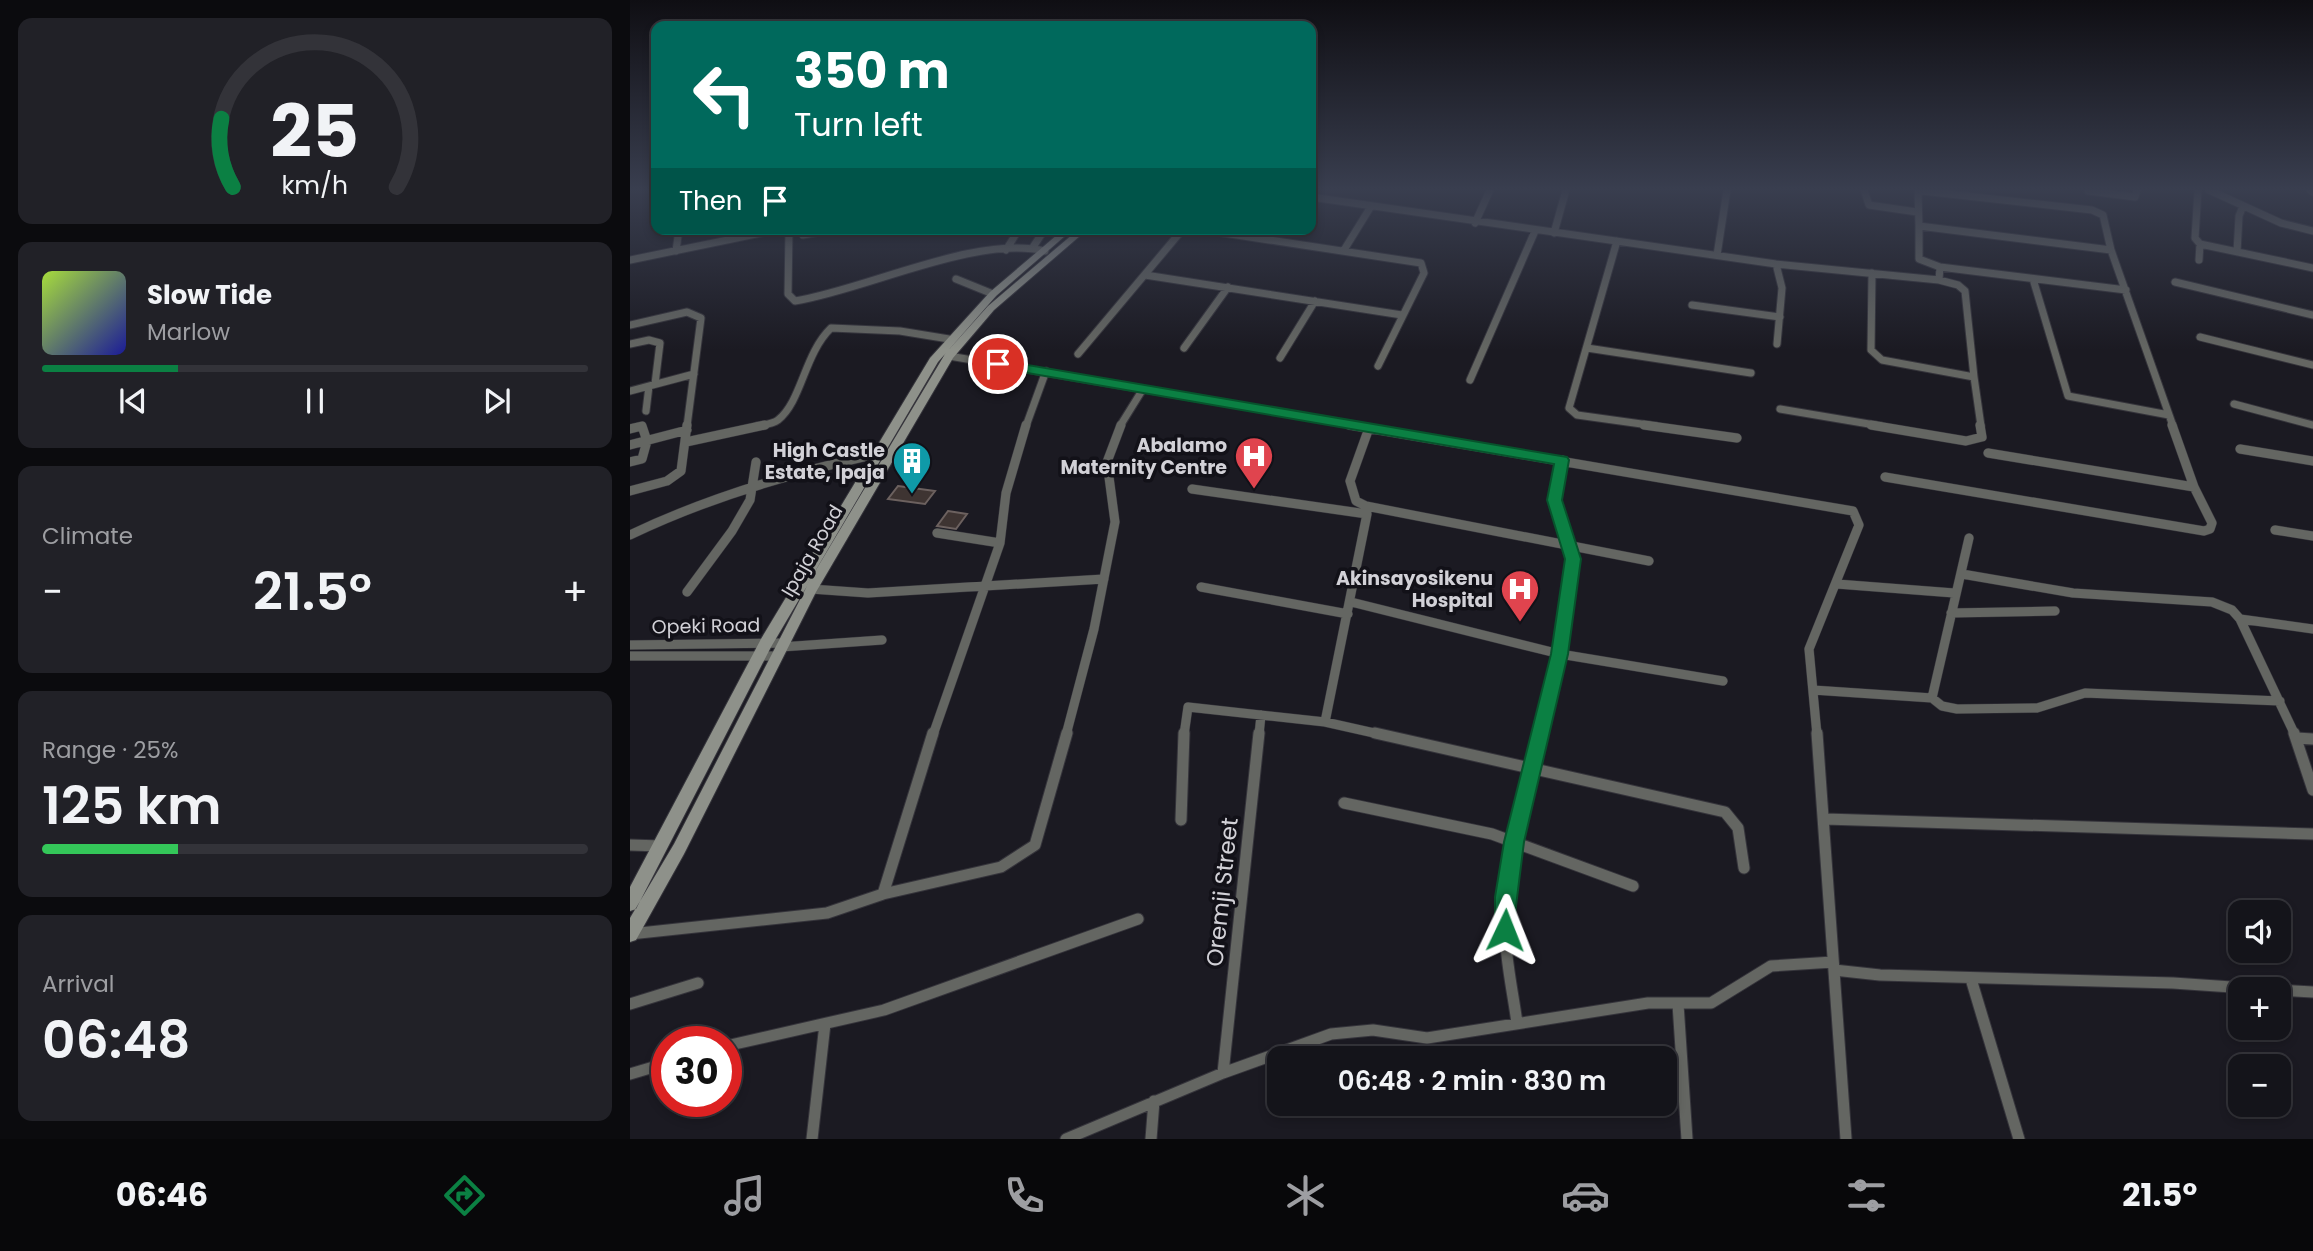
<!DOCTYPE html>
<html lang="en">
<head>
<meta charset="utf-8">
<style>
  body { margin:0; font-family:Poppins,sans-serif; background:#212127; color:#f1f3f6; height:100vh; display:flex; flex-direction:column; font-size:26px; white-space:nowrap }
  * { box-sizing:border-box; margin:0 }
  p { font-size:23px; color:#9d9ea2 }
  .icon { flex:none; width:38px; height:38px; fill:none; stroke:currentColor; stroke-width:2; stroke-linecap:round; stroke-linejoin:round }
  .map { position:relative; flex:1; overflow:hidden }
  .details { display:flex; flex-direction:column; gap:18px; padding:18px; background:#0b0b0e; width:630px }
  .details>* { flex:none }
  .banner { position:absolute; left:21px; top:21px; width:665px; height:214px; border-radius:14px; box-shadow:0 4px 10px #0003,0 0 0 2px #333339; background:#00695c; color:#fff; overflow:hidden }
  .controls { position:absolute; left:1598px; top:900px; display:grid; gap:14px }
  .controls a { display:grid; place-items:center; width:63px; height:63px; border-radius:14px; background:#14141a; box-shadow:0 4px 10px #0003,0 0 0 2px #333339; font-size:35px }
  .speed { position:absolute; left:21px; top:1026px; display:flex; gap:14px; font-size:35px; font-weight:700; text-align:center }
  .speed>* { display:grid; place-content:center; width:91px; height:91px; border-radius:50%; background:#14141a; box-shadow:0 4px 10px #0003,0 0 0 2px #333339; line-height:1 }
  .speed .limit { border:10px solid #d22; background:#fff; color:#111 }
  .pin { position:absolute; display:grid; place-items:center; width:60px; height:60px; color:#fff; margin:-30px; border:4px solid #fff; border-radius:50%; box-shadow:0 2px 7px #0007 }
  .me { position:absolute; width:77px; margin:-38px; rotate:2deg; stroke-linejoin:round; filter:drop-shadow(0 0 5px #0008) }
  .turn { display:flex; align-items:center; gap:24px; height:147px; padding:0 28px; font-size:32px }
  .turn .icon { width:91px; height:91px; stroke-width:2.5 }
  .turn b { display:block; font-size:49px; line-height:60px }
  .then { display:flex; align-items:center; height:66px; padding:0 28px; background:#0003; gap:14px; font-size:26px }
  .big { font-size:52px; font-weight:600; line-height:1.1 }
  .details .widget { flex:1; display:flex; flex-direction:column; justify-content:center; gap:10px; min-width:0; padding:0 24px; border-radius:14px; background:#212127 }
  .details .dial { align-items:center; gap:0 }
  .dial svg { height:182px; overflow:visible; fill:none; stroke:#333339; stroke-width:7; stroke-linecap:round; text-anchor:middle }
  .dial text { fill:#f1f3f6; stroke:none }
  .song { display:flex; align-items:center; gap:21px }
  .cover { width:84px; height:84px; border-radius:10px; background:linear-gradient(135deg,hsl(80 70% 55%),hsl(240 70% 35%)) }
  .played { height:7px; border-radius:4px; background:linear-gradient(90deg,#0b8043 25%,#333339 25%) }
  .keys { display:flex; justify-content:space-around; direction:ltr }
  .heat { display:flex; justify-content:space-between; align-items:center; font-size:38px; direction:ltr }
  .charge { height:10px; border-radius:5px; background:linear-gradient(90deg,#34c759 25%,#333339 0) }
  .trip { position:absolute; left:637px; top:1046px; width:410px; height:70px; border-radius:14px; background:#14141a; box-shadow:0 4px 10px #0003,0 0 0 2px #333339; font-weight:600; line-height:70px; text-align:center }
  .dock { display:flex; height:112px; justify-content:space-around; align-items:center; background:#08080a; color:#9d9ea2 }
  .dock .icon { width:49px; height:49px }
  .dock .selected { color:#0b8043 }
  .dock b { font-size:32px; color:#f1f3f6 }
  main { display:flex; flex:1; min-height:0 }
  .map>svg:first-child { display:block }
</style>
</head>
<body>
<main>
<section class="details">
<div class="widget dial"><svg viewBox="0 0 100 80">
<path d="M14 69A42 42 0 1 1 86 69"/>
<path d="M14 69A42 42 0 0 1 9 39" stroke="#0b8043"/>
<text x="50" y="56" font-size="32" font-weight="700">25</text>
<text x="50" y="72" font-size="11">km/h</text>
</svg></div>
<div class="widget">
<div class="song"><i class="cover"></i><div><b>Slow Tide</b><p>Marlow</p></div></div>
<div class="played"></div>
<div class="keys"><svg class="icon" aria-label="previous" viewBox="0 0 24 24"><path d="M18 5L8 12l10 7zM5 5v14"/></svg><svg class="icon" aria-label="pause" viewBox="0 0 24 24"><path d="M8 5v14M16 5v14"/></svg><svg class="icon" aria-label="next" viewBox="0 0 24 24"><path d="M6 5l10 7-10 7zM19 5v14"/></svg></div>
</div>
<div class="widget"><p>Climate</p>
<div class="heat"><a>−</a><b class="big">21.5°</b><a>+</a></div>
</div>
<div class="widget"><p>Range · 25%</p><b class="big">125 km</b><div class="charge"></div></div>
<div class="widget"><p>Arrival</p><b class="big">06:48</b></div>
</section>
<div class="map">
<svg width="1683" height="1139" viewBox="0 0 1683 1139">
  <rect width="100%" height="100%" fill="#1b1a22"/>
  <path fill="#3e3432" stroke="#6c615f" stroke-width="2" d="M268 486 305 491 295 504 258 499Z
    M318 511 337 514 326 529 307 526Z"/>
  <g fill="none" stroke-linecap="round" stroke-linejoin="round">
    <g stroke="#35343b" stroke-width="9">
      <path id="street-far2" d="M1234 190 1239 205 1287 212
        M1568 190 1565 238 1570 244 1683 268
        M1579 190 1651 223 1683 231
        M1680 190 1683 192
        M1458 191 1505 197 1507 190
        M681 197 1146 264 1309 280 1328 285 1335 291 1344 377
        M845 223 860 190
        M1289 226 1288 192 1292 191 1462 210 1473 215 1481 250
        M159 229 158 294 165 301C238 289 345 235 415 251
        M567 229 791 263 794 273 748 366
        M924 233 936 190
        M173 235 206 229
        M987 241 939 408 947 415 1026 426
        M403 247 415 229
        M376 250 389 229
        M714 250 740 208
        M46 251 49 229
        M1607 252 1609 216 1613 206
        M1087 255 1097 190
        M0 260 151 229
        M1569 260 1570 244
        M1146 264 1152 288 1147 344
        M1310 267 1289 259V226L1481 250 1543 426
        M1242 273 1241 350 1252 360 1344 377 1351 426
        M515 275 772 315
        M326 279 363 294
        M1403 279 1438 396 1539 415
        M1309 280 1310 267 1496 290
        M1545 282 1683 315
        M1062 305 1150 317
        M0 325 57 312 71 318 57 426
        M1570 337 1683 365
        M0 344 19 340 30 343 25 384
        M554 348 598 287
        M957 348 1121 373
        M448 354 553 229
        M319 356 730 426
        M650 358 685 301
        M840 380 905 231
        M0 391 64 374
        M1604 404 1683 425
        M1150 409 1251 426
        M16 411 19 386
        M127 426C133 425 143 424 148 420 172 401 174 354 201 328L270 331 319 339
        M396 426 416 371
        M490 426 513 389"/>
    </g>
    <g stroke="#35343b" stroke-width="10">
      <path id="street-far1" d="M719 425 1223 511 1229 525 1179 649 1187 735
        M1014 425 1107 438
        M1241 425 1336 441 1352 437 1350 425
        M0 429 12 426 17 441 12 459 0 462
        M56 442 135 425
        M0 445 57 430
        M1610 449 1683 461
        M1358 453 1564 487
        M1255 477 1574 531 1580 529 1582 523 1564 487 1542 425
        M562 489 737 514
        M0 491 37 481 51 471 57 425
        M736 506 1019 561
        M1645 530 1683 536
        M307 533 370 543
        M0 535C79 497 161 473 246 454
        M1332 574 1443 593 1582 602 1602 610 1610 619 1665 735
        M1207 584 1324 593
        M571 587 718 614
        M181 589 238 593 474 579
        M57 592 102 531 120 500 126 462
        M721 602 930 654 1093 681
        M1321 613 1425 611
        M1610 619 1683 629
        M0 645 153 643
        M151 647 252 640
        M0 656H146
        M1183 690 1302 698 1312 706 1327 709 1407 708 1455 693 1650 701
        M1302 698 1339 538
        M695 722 737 514 736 506 726 501 720 481 739 428
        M303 735 370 543 376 493 396 425
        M436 735 464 629 485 522 477 462 491 425
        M554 735 558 707 695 722 753 735
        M629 735 631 715
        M910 735 930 654 943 559 924 500 932 460"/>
    </g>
    <g stroke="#35343b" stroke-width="13">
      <path id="street" d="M745 733 1095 812 1108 828 1114 868
        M1187 733 1216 1139
        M1664 733 1683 790
        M1666 738 1683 739
        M714 803 862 834 1003 886
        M1195 819 1683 834
        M551 820 554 733
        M0 845 31 846
        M253 894 303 733
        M0 934 197 913 253 894 371 867 405 845 437 733
        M1204 970 1250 975 1543 983 1631 989
        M1341 979 1389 1139
        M1648 990 1683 992
        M0 1004 68 983
        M1048 1004 1057 1139
        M887 1023C883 992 875 959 875 927 874 862 895 797 911 733
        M96 1046 254 1010 508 919
        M593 1073 629 733
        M0 1074 37 1063
        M182 1139 195 1024
        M436 1139 593 1073 701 1034 743 1030 797 1038 1018 1003H1081L1141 966 1203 962
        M521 1139 524 1101"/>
    </g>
    <g stroke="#35343b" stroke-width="2">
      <path id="secondary" d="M434 229H443L366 296 308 362 177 585 315 354 358 306 449 229H458L364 310 323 358 186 592 54 854 6 940 0 942V918L44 844 177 586 141 647 6 909 0 911V887L131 639 300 358 360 292Z"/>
    </g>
    <use href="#street-far2" stroke="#646662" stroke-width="7"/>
    <use href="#street-far1" stroke="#646662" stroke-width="9"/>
    <use href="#street" stroke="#646662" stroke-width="11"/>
    <use href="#secondary" fill="#8e918a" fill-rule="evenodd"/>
  </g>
  <linearGradient id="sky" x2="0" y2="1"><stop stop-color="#0f0e13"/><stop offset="0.54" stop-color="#393e4f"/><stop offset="1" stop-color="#393e4f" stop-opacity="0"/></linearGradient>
  <rect width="1683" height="350" fill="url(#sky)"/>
  <path fill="#0b8043" stroke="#07532c" stroke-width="2" d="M368 360 937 457 939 460 932 500 951 559 938 654 894 842 882 938 875 941 868 938 865 930V897L874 842 921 654 935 559 917 500 924 464 363 367 361 364Z"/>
  <defs>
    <g id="hospital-pin" transform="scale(2.0125)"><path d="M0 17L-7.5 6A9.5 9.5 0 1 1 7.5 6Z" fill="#e0444e" stroke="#121118"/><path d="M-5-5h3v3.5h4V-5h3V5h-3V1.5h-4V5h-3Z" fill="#fff"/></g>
    <g id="building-pin" transform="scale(2.0125)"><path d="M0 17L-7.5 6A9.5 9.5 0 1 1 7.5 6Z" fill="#0f9aa8" stroke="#121118"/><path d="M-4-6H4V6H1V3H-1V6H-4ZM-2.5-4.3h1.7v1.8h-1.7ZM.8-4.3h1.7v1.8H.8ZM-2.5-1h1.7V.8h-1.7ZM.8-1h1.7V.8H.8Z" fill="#fff"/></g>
  </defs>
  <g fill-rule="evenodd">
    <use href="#hospital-pin" x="624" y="456"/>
    <use href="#building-pin" x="282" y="461"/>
    <use href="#hospital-pin" x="890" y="589"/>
  </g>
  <g text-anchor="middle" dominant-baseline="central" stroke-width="7" stroke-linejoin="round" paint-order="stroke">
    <g font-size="19" font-weight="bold" fill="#d2d1d7" stroke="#121118" text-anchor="end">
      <text x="597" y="445">Abalamo<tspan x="597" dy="22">Maternity Centre</tspan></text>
      <text x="255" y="450">High Castle<tspan x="255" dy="22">Estate, Ipaja</tspan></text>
      <text x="863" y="578">Akinsayosikenu<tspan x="863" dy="22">Hospital</tspan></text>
    </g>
    <g font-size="19" fill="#d2d1d7" stroke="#121118">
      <text transform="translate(182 551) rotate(-60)">Ipaja Road</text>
      <text transform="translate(76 626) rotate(-1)">Opeki Road</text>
    </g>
    <g font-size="23" fill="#d2d1d7" stroke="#121118">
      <text transform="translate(592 892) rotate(-84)">Oremji Street</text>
    </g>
  </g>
</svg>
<div class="controls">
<a><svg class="icon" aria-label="sound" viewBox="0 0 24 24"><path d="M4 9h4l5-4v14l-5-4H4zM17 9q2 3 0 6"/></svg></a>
<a>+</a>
<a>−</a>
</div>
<div class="speed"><div class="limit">30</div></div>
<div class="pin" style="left:368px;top:364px;background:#d93025"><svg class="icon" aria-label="arrive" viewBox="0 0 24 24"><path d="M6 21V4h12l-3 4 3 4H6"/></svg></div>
<svg class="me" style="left:875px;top:930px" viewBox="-20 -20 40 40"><path d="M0-17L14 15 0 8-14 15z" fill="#0b8043" stroke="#fff" stroke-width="4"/></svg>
<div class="trip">06:48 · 2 min · 830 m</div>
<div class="banner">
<div class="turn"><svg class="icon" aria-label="left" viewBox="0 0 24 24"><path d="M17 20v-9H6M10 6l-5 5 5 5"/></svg><div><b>350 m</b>Turn left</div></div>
<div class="then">Then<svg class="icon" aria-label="arrive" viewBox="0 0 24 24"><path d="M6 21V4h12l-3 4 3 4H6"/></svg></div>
</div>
</div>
</main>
<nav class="dock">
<b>06:46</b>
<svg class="icon selected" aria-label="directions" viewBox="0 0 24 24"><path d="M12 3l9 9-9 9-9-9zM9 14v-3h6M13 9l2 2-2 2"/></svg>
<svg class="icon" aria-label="music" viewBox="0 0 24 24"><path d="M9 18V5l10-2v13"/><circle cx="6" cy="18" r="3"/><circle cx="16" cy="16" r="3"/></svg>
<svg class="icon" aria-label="phone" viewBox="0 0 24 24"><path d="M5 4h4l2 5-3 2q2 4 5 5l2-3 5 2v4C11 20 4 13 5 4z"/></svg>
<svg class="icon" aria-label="climate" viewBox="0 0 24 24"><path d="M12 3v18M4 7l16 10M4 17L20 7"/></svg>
<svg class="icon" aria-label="car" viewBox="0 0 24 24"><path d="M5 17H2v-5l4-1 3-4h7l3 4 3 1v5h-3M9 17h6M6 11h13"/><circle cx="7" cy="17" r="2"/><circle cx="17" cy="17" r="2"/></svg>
<svg class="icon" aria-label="filters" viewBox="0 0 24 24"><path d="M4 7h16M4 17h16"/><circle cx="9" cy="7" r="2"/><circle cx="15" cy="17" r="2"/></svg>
<b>21.5°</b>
</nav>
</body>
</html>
